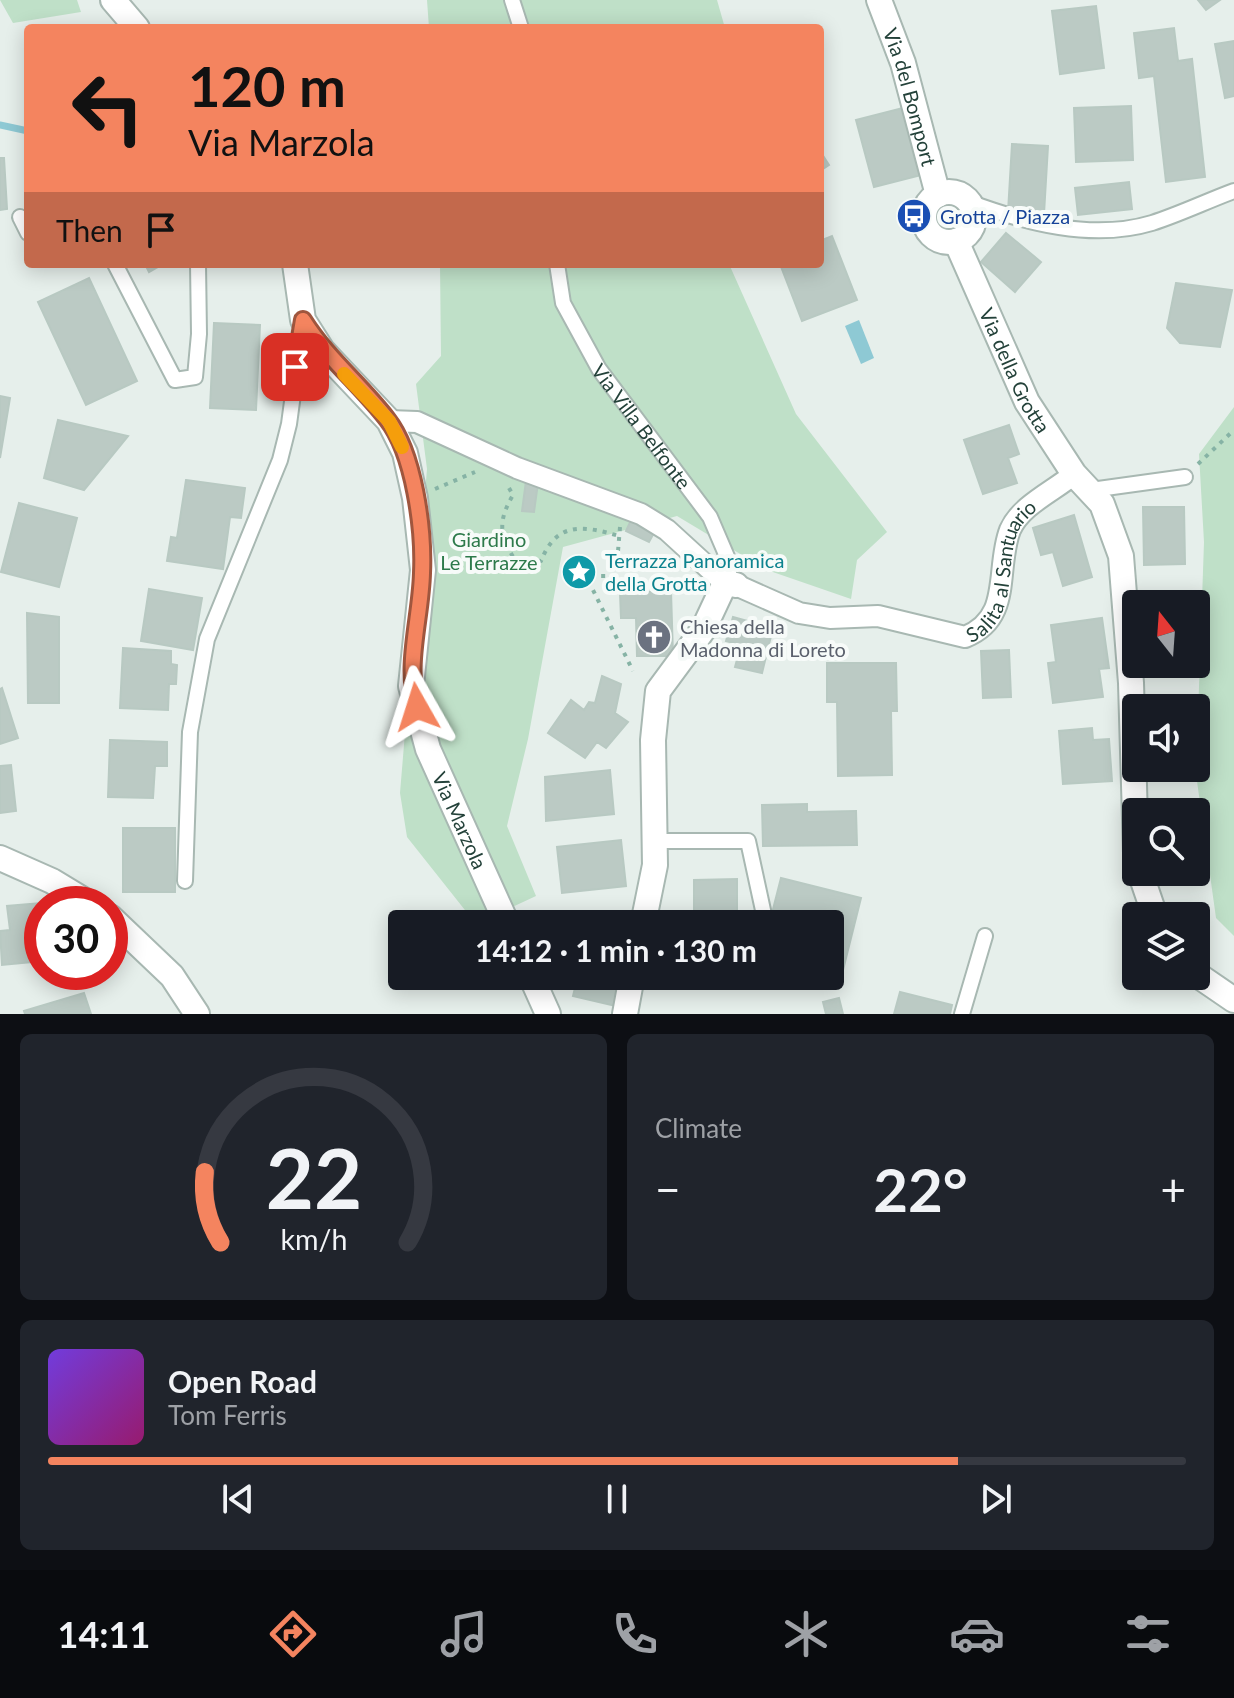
<!DOCTYPE html>
<html lang="en">
<head>
<meta charset="utf-8">
<style>
  body { margin:0; font-family:Lato,sans-serif; background:#20242c; color:#f1f3f6; height:100vh; display:flex; flex-direction:column; font-size:30px; white-space:nowrap }
  * { box-sizing:border-box; margin:0 }
  p { font-size:26px; color:#9ea1a6 }
  .icon { flex:none; width:44px; height:44px; fill:none; stroke:currentColor; stroke-width:2; stroke-linecap:round; stroke-linejoin:round }
  .map { position:relative; height:1014px; overflow:hidden }
  .sheet { display:flex; flex-direction:column; gap:20px; padding:20px; background:#0d0f14; flex:1 }
  .sheet>* { flex:none }
  .top-card { position:absolute; left:24px; top:24px; width:800px; height:244px; border-radius:8px; box-shadow:0 4px 20px #0003; background:#f4845f; color:#111; overflow:hidden }
  .needle { width:52px; rotate:343deg }
  .buttons { position:absolute; left:1122px; top:590px; display:grid; gap:16px }
  .buttons a { display:grid; place-items:center; width:88px; height:88px; border-radius:8px; background:#171b24; box-shadow:0 4px 20px #0003; font-size:40px }
  .speed { position:absolute; left:24px; top:886px; display:flex; gap:16px; font-size:40px; font-weight:700; text-align:center }
  .speed>* { display:grid; place-content:center; width:104px; height:104px; border-radius:50%; background:#171b24; box-shadow:0 4px 20px #0003; line-height:1 }
  .speed .limit { border:12px solid #d22; background:#fff; color:#111 }
  .pin { position:absolute; display:grid; place-items:center; width:68px; height:68px; color:#fff; margin:-34px; border-radius:16px; box-shadow:0 4px 12px #0006 }
  .me { position:absolute; width:88px; margin:-44px; rotate:354deg; stroke-linejoin:round; filter:drop-shadow(0 0 6px #0008) }
  .turn { display:flex; align-items:center; gap:28px; height:168px; padding:0 32px; font-size:36px }
  .turn .icon { width:104px; height:104px; stroke-width:2.5 }
  .turn b { display:block; font-size:56px; line-height:68px }
  .then { display:flex; align-items:center; height:76px; padding:0 32px; background:#0003; gap:16px; font-size:30px }
  .big { font-size:60px; font-weight:700; line-height:1.1 }
  .sheet .widget { flex:1; display:flex; flex-direction:column; justify-content:center; gap:12px; min-width:0; padding:0 28px; border-radius:12px; background:#20242c }
  .sheet .dial { align-items:center; gap:0 }
  .dial svg { height:208px; overflow:visible; fill:none; stroke:#363941; stroke-width:7; stroke-linecap:round; text-anchor:middle }
  .dial text { fill:#f1f3f6; stroke:none }
  .song { display:flex; align-items:center; gap:24px }
  .cover { width:96px; height:96px; border-radius:12px; background:linear-gradient(135deg,hsl(260 70% 55%),hsl(320 70% 35%)) }
  .played { height:8px; border-radius:4px; background:linear-gradient(90deg,#f4845f 80%,#363941 80%) }
  .keys { display:flex; justify-content:space-around; direction:ltr }
  .heat { display:flex; justify-content:space-between; align-items:center; font-size:44px; direction:ltr }
  .sheet .tiles { flex:1; display:grid; gap:20px; grid-template-columns:1fr 1fr }
  .widget:last-child { grid-column:span 2 }
  .trip { position:absolute; left:388px; top:910px; width:456px; height:80px; border-radius:8px; background:#171b24; box-shadow:0 4px 20px #0003; font-weight:700; line-height:80px; text-align:center }
  .tab-bar { display:flex; height:128px; justify-content:space-around; align-items:center; background:#090b0e; color:#9ea1a6 }
  .tab-bar .icon { width:56px; height:56px }
  .tab-bar .on { color:#f4845f }
  .tab-bar b { font-size:36px; color:#f1f3f6 }
  .map>svg:first-child { display:block }
</style>
</head>
<body>
<div class="map">
<svg width="1234" height="1014" viewBox="0 0 1234 1014">
  <rect width="100%" height="100%" fill="#e6efeb"/>
  <path fill="#bfe0c8" d="M0 0H77L81 12 13 23Z
    M427 0H717L725 28H429Z
    M440 264H729L796 414 887 532 857 560 851 599 767 570 677 516 563 547 528 739 507 826 536 896 476 924 407 837 400 793 427 469 416 384 441 356Z
    M1234 407V936L1216 918 1196 774 1204 542 1199 454Z"/>
  <path fill="#8ec9d4" d="M859 320 874 358 861 364 845 326Z"/>
  <g fill="none" stroke-linecap="round" stroke-linejoin="round">
    <path stroke="#8ec9d4" stroke-width="7" d="M0 125 28 131"/>
  </g>
  <path fill="#bbcac4" stroke="#b8c9c2" stroke-width="2" d="M1198 0H1220L1206 10Z
    M1096 6 1104 68 1060 74 1052 11Z
    M1174 28 1178 61 1192 59 1205 177 1166 182 1154 76 1139 78 1134 33Z
    M1234 41V96L1225 98 1215 44Z
    M1131 106 1133 160 1076 162 1074 108Z
    M903 108 921 175 874 187 856 120Z
    M1012 144 1048 146 1044 214 1008 212Z
    M820 151 829 165 820 171Z
    M0 158H4L7 209 0 210Z
    M1129 182 1132 209 1078 215 1075 188Z
    M1006 233 1041 262 1015 292 981 262Z
    M832 236 857 300 802 321 780 264H820V241Z
    M145 264H163L149 272Z
    M89 278 137 381 86 405 38 302Z
    M1176 283 1232 290 1220 347 1180 343 1167 328Z
    M214 323 260 325 256 410 210 408Z
    M0 396 10 398 0 458Z
    M58 420 128 436 84 490 44 478Z
    M1009 425 1019 454 1008 458 1017 483 983 494 964 440Z
    M186 480 245 488 241 518 230 517 223 569 167 561 171 537 177 538Z
    M526 481 538 483 534 512 522 511Z
    M19 503 77 518 59 587 1 572Z
    M1143 507H1184L1185 564 1144 565Z
    M1074 515 1092 577 1063 586 1053 552 1041 555 1033 528Z
    M631 520 655 531 649 542 626 531Z
    M149 589 202 598 193 650 141 641Z
    M671 591 673 656H637L636 618H621L620 593Z
    M27 613 59 617V703H28Z
    M733 617 773 628 762 673 735 667 741 645 726 641Z
    M1102 618 1109 668 1099 669 1103 697 1053 703 1048 663 1056 662 1051 625Z
    M123 648 171 651V664L177 665 176 684H169L168 710 120 708Z
    M1009 650 1011 697 983 698 981 651Z
    M827 663H896L897 711H891L892 775 838 776 837 702H827Z
    M602 676 621 684 615 713 628 722 606 748 597 742 585 758 548 733 571 700 584 710 589 702 595 703Z
    M2 688 18 738 0 744V689Z
    M1092 728 1093 740 1109 739 1112 781 1063 784 1059 731Z
    M110 740 167 742V766H155L153 798 108 797Z
    M11 765 16 811 0 813V766Z
    M610 770 614 814 546 821 545 777Z
    M807 804V812L856 811 857 845 763 846 762 805Z
    M123 828H175V892H123Z
    M621 840 626 886 562 893 557 847Z
    M781 878 861 898 840 982 814 976H830V924L770 921Z
    M737 879V924H694V880Z
    M54 902 42 904V961L2 965 0 931 10 930 7 906Z
    M578 976H625L616 1006 573 996Z
    M900 992 952 1005 950 1014H894Z
    M84 993 91 1014H25L24 1011Z
    M839 998 843 1014H826L823 1002Z"/>
  <g fill="none" stroke-linecap="round" stroke-linejoin="round">
    <g stroke="#a8b8b2" stroke-width="18">
      <g id="service">
        <path d="M512 0 521 28"/>
        <path d="M969 202C1026 223 1092 241 1152 223 1180 214 1207 201 1234 191"/>
        <path d="M20 217 28 233"/>
        <path d="M115 264 175 380 195 377 199 334 198 264"/>
        <path id="s1" d="M557 264 563 303 599 369 710 517 731 566 725 583"/>
        <path d="M1091 490 1185 477"/>
        <path d="M656 841H748L766 924"/>
        <path d="M185 881 190 732 207 639 280 460 289 424 303 320"/>
        <path d="M962 1014 985 936"/>
      </g>
    </g>
    <g stroke="#a8b8b2" stroke-width="24">
      <g id="pedestrian">
        <path d="M389 421 417 422 517 468 641 514 667 530 725 583"/>
        <path id="s2" d="M736 585 799 613 830 618 878 616 965 637C1013 618 995 569 1010 530 1021 505 1054 491 1074 474"/>
      </g>
    </g>
    <g stroke="#a8b8b2" stroke-width="28">
      <g id="minor">
        <path d="M113 0 137 28"/>
        <path id="s3" d="M879 0 903 63 938 195"/>
        <circle cx="949" cy="217" r="25"/>
        <path id="s4" d="M956 241 1027 402 1074 474 1102 504 1121 556 1131 683 1136 853"/>
        <path id="s5" d="M295 264 303 320 322 350 389 421 405 453 415 498 423 570 411 686 428 749 507 924"/>
        <path d="M0 858 52 881 90 904"/>
        <path d="M1140 872 1155 916"/>
        <path d="M110 917 172 976 197 1014"/>
        <path d="M643 924 655 865 653 740 658 691 703 630 725 583 736 585"/>
        <path d="M1196 974 1234 1000"/>
        <path d="M531 976 548 1014"/>
        <path d="M625 1014 632 976"/>
      </g>
    </g>
    <path stroke="#86b3a5" stroke-width="4" stroke-dasharray="4 6" stroke-linecap="butt" d="M1198 464 1234 430
      M509 488 513 495C499 519 498 534 514 558L541 561C557 520 585 526 619 536
      M435 489 475 472
      M620 527 616 576H590V584L633 671"/>
    <use href="#service" stroke="#fff" stroke-width="14"/>
    <use href="#pedestrian" stroke="#fff" stroke-width="20"/>
    <use href="#minor" stroke="#fff" stroke-width="24"/>
  </g>
  <g fill="none" stroke-linecap="round" stroke-linejoin="round">
    <g stroke="#9f563e" stroke-width="20">
      <path id="route" d="M295 367 303 320C327 358 360 384 387 419 414 453 424 529 422 573 421 617 405 664 417 707"/>
    </g>
    <use href="#route" stroke="#f4845f" stroke-width="14"/>
    <path stroke="#f59e0b" stroke-width="14" d="M344 374 389 421 402 447"/>
  </g>
  <defs>
    <g id="bus-disc" transform="scale(1.8)"><circle r="9.5" fill="#1a4fb4" stroke="#f7fbf9"/><path d="M-5-6H5V4H4V6H2V4H-2V6H-4V4H-5ZM-3.5-4V0h7V-4ZM-3.5 1.2v1.5H-2V1.2ZM2 1.2v1.5H3.5V1.2Z" fill="#fff"/></g>
    <g id="sight-disc" transform="scale(1.8)"><circle r="9.5" fill="#0f9aa8" stroke="#f7fbf9"/><path d="M0-6L1.8-2.2L6-1.7L2.9 1.2L3.7 5.4L0 3.3L-3.7 5.4L-2.9 1.2L-6-1.7L-1.8-2.2Z" fill="#fff"/></g>
    <g id="church-disc" transform="scale(1.8)"><circle r="9.5" fill="#6b7280" stroke="#f7fbf9"/><path d="M-1.2-6h2.4v3.5h3.3v2.4h-3.3V6h-2.4V-.1h-3.3v-2.4h3.3Z" fill="#fff"/></g>
  </defs>
  <g fill-rule="evenodd">
    <use href="#bus-disc" x="914" y="216"/>
    <use href="#sight-disc" x="579" y="572"/>
    <use href="#church-disc" x="654" y="637"/>
  </g>
  <g text-anchor="middle" dominant-baseline="central" stroke-width="8" stroke-linejoin="round" paint-order="stroke">
    <g font-size="20" fill="#24423a" stroke="#f7fbf9">
      <text stroke="none"><textPath href="#s3" startOffset="102">Via del Bomport</textPath></text>
      <text stroke="none"><textPath href="#s4" startOffset="142">Via della Grotta</textPath></text>
      <text stroke="none"><textPath href="#s1" startOffset="186">Via Villa Belfonte</textPath></text>
      <text stroke="none"><textPath href="#s2" startOffset="318">Salita al Santuario</textPath></text>
      <text stroke="none"><textPath href="#s5" startOffset="604">Via Marzola</textPath></text>
    </g>
    <g font-size="20" fill="#164399" stroke="#f7fbf9" text-anchor="start">
      <text x="940" y="216">Grotta / Piazza</text>
    </g>
    <g font-size="20" fill="#2d7a4b" stroke="#f7fbf9">
      <text x="489" y="539">Giardino<tspan x="489" dy="23">Le Terrazze</tspan></text>
    </g>
    <g font-size="20" fill="#0d838f" stroke="#f7fbf9" text-anchor="start">
      <text x="605" y="560">Terrazza Panoramica<tspan x="605" dy="23">della Grotta</tspan></text>
    </g>
    <g font-size="20" fill="#5b616d" stroke="#f7fbf9" text-anchor="start">
      <text x="680" y="626">Chiesa della<tspan x="680" dy="23">Madonna di Loreto</tspan></text>
    </g>
  </g>
</svg>
<div class="buttons">
<a><svg class="needle" viewBox="-14 -14 28 28"><path d="M0-13l5 13h-10z" fill="#e53935"/><path d="M0 13l5-13h-10z" fill="#9ea1a6"/></svg></a>
<a><svg class="icon" aria-label="sound" viewBox="0 0 24 24"><path d="M4 9h4l5-4v14l-5-4H4zM17 9q2 3 0 6"/></svg></a>
<a><svg class="icon" aria-label="search" viewBox="0 0 24 24"><circle cx="10" cy="10" r="6"/><path d="M15 15l6 6"/></svg></a>
<a><svg class="icon" aria-label="layers" viewBox="0 0 24 24"><path d="M12 4l9 5-9 5-9-5zM3 14l9 5 9-5"/></svg></a>
</div>
<div class="speed"><div class="limit">30</div></div>
<div class="pin" style="left:295px;top:367px;background:#d93025"><svg class="icon" aria-label="arrive" viewBox="0 0 24 24"><path d="M6 21V4h12l-3 4 3 4H6"/></svg></div>
<svg class="me" style="left:417px;top:707px" viewBox="-20 -20 40 40"><path d="M0-17L14 15 0 8-14 15z" fill="#f4845f" stroke="#fff" stroke-width="4"/></svg>
<div class="trip">14:12 · 1 min · 130 m</div>
<div class="top-card">
<div class="turn"><svg class="icon" aria-label="left" viewBox="0 0 24 24"><path d="M17 20v-9H6M10 6l-5 5 5 5"/></svg><div><b>120 m</b>Via Marzola</div></div>
<div class="then">Then<svg class="icon" aria-label="arrive" viewBox="0 0 24 24"><path d="M6 21V4h12l-3 4 3 4H6"/></svg></div>
</div>
</div>
<section class="sheet">
<div class="tiles">
<div class="widget dial"><svg viewBox="0 0 100 80">
<path d="M14 69A42 42 0 1 1 86 69"/>
<path d="M14 69A42 42 0 0 1 8 42" stroke="#f4845f"/>
<text x="50" y="56" font-size="32" font-weight="700">22</text>
<text x="50" y="72" font-size="11">km/h</text>
</svg></div>
<div class="widget"><p>Climate</p>
<div class="heat"><a>−</a><b class="big">22°</b><a>+</a></div>
</div>
<div class="widget">
<div class="song"><i class="cover"></i><div><b>Open Road</b><p>Tom Ferris</p></div></div>
<div class="played"></div>
<div class="keys"><svg class="icon" aria-label="previous" viewBox="0 0 24 24"><path d="M18 5L8 12l10 7zM5 5v14"/></svg><svg class="icon" aria-label="pause" viewBox="0 0 24 24"><path d="M8 5v14M16 5v14"/></svg><svg class="icon" aria-label="next" viewBox="0 0 24 24"><path d="M6 5l10 7-10 7zM19 5v14"/></svg></div>
</div>
</div>
</section>
<nav class="tab-bar">
<b>14:11</b>
<svg class="icon on" aria-label="directions" viewBox="0 0 24 24"><path d="M12 3l9 9-9 9-9-9zM9 14v-3h6M13 9l2 2-2 2"/></svg>
<svg class="icon" aria-label="music" viewBox="0 0 24 24"><path d="M9 18V5l10-2v13"/><circle cx="6" cy="18" r="3"/><circle cx="16" cy="16" r="3"/></svg>
<svg class="icon" aria-label="phone" viewBox="0 0 24 24"><path d="M5 4h4l2 5-3 2q2 4 5 5l2-3 5 2v4C11 20 4 13 5 4z"/></svg>
<svg class="icon" aria-label="climate" viewBox="0 0 24 24"><path d="M12 3v18M4 7l16 10M4 17L20 7"/></svg>
<svg class="icon" aria-label="car" viewBox="0 0 24 24"><path d="M5 17H2v-5l4-1 3-4h7l3 4 3 1v5h-3M9 17h6M6 11h13"/><circle cx="7" cy="17" r="2"/><circle cx="17" cy="17" r="2"/></svg>
<svg class="icon" aria-label="filters" viewBox="0 0 24 24"><path d="M4 7h16M4 17h16"/><circle cx="9" cy="7" r="2"/><circle cx="15" cy="17" r="2"/></svg>
</nav>
</body>
</html>
